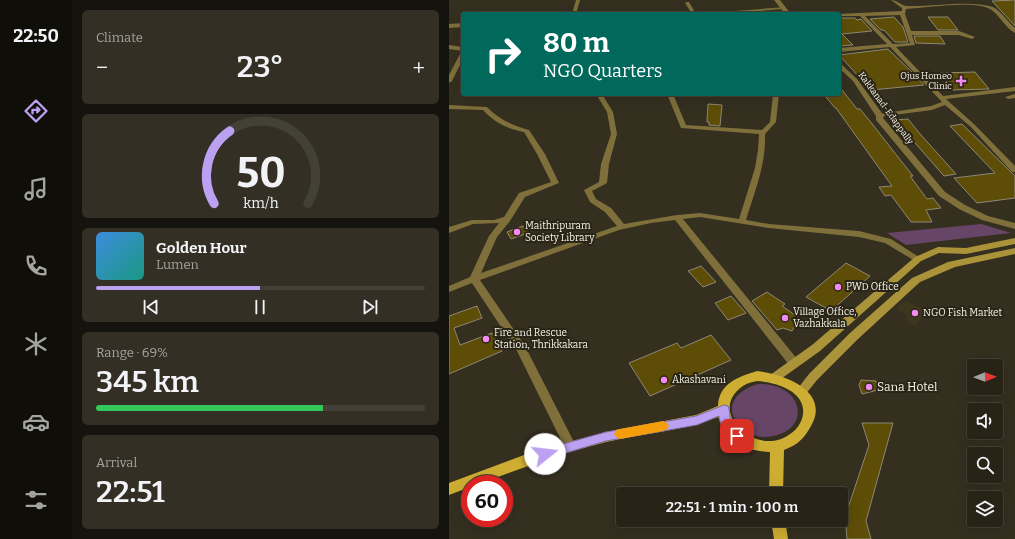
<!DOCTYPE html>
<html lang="en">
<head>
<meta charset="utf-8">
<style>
  body { margin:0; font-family:Bitter,serif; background:#332f24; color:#f1f3f6; height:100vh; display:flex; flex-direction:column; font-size:15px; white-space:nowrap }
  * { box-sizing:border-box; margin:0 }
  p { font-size:13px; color:#a4a4a1 }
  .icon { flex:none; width:22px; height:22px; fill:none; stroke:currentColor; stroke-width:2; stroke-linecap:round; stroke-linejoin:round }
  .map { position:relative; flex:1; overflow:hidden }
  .details { display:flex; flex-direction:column; gap:10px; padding:10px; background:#15130d; width:377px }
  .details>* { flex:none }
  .top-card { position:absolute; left:12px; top:12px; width:380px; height:84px; border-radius:4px; box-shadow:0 4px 16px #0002,0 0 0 1px #434036; background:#00695c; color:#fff; overflow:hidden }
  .needle { width:26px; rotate:89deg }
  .buttons { position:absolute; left:518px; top:359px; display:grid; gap:8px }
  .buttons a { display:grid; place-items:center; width:36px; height:36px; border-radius:4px; background:#272317; box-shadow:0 4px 16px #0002,0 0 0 1px #434036; font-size:20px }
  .speed { position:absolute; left:12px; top:475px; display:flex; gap:8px; font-size:20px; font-weight:700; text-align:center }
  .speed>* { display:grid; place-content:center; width:52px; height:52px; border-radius:50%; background:#272317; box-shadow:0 4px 16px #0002,0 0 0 1px #434036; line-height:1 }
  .speed .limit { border:6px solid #d22; background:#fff; color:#111 }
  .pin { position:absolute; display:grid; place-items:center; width:34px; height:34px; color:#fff; margin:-17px; border-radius:8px; box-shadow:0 2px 6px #0006 }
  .me { position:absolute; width:44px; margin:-22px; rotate:74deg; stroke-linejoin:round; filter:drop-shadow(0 0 3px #0008) }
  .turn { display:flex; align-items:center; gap:14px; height:84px; padding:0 16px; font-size:18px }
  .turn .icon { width:52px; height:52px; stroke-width:2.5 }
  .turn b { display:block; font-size:28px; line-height:34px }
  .big { font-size:30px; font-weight:600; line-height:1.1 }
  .details .card { flex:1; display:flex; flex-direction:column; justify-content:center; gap:6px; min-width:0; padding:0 14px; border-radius:6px; background:#332f24 }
  .details .dial { align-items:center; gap:0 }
  .dial svg { height:104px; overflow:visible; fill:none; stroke:#434036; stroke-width:7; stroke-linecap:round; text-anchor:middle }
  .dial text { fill:#f1f3f6; stroke:none }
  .song { display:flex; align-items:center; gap:12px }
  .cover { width:48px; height:48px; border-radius:6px; background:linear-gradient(135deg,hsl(210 70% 55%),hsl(170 70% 35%)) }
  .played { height:4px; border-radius:2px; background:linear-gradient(90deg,#bca0f2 50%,#434036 50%) }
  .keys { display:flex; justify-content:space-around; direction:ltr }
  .heat { display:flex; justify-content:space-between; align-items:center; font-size:22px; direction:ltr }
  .charge { height:6px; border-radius:3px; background:linear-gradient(90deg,#34c759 69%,#434036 0) }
  .trip { position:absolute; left:167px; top:487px; width:232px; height:40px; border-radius:4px; background:#272317; box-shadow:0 4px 16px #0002,0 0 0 1px #434036; font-weight:600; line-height:40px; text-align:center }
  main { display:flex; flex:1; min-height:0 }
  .tab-bar { display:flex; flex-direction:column; width:72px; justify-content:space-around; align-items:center; background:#100e09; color:#a4a4a1 }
  .tab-bar .icon { width:28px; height:28px }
  .tab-bar .active { color:#bca0f2 }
  .tab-bar b { font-size:18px; color:#f1f3f6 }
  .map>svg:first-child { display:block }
</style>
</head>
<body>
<main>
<nav class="tab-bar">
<b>22:50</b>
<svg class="icon active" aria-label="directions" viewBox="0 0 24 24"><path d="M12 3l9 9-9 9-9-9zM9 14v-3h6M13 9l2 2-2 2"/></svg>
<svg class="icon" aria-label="music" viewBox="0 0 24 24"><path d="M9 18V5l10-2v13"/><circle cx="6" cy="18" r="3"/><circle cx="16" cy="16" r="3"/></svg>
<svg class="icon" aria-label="phone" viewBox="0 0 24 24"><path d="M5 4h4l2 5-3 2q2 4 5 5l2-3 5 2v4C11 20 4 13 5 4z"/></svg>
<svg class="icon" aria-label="climate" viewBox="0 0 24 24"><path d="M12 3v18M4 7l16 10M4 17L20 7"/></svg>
<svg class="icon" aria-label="car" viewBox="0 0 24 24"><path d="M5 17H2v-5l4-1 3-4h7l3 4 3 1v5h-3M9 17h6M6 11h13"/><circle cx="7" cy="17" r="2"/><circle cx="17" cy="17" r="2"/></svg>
<svg class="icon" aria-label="filters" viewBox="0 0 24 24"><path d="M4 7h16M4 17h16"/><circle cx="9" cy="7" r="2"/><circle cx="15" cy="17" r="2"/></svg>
</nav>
<section class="details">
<div class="card"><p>Climate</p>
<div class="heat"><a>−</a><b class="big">23°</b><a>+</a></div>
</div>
<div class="card dial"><svg viewBox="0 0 100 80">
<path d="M14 69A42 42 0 1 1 86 69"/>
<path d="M14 69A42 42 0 0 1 26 13" stroke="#bca0f2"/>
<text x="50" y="56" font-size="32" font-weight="700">50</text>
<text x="50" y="72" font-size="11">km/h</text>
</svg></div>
<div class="card">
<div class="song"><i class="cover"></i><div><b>Golden Hour</b><p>Lumen</p></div></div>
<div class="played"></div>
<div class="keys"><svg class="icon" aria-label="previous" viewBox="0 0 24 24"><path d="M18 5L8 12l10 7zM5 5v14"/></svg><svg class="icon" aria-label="pause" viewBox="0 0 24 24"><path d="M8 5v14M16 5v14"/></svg><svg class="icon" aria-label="next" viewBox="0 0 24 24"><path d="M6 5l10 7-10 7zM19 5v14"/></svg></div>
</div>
<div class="card"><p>Range · 69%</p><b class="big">345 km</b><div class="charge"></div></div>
<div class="card"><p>Arrival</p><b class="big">22:51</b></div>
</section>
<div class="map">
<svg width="566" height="539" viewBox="0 0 566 539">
  <rect width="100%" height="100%" fill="#342f1f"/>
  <path fill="#3e3720" d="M457 301 478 311 466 326 458 320V315L449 310 448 306Z"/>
  <path fill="#674566" d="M532 224 562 233 457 245 438 233Z
    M309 384C359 383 363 436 315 437 307 437 297 433 291 426 273 407 288 390 309 384Z"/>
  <path fill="#5d4d07" stroke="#8d8875" d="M566 0V26L543 1Z
    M445 17 454 27 459 42H446L435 30H432L421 19Z
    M479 17H499L509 30H489Z
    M390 18H406L408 20 412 19 423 31 393 34 404 45 390 46Z
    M465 36H491L496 44 467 43Z
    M439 49 467 76 475 85 422 90 390 55Z
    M526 72 540 89 504 90 491 73Z
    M390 86 408 109H411L424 125 449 157 464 176H461L478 199 484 198 492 208 477 210 483 222H462L442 195 436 196 430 187 443 186 387 108H386L377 97 390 95Z
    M259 104 273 105 271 126 260 125V122H258Z
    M459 119 472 135 507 174 495 176 446 120Z
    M513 124 566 176V198L528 203 505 178 546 173 501 126Z
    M74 226 79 233 62 239 58 232Z
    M397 263 421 276 382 311 357 297Z
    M252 266 267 282 254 287 239 271Z
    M318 292 336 304 333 306 353 320 347 324 343 331 334 328 328 330 303 301Z
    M282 296 297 313 279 320 266 303Z
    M28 306 33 318 5 328 11 345 43 333 53 351 0 374V316Z
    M262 335 282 360 201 396 180 363 228 343 232 348Z
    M412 380 427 381 429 390 413 394 410 385Z
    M413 423H444L417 521 422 539H398L396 517 420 445Z"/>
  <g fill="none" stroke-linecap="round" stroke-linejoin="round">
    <path fill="#7e6f3b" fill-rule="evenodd" d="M127 0H131L127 14H123Z
      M442 0C449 0 452 6 458 6 482 7 522 0 544 7 553 12 559 22 566 28V33C556 28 551 15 541 9 525 0 477 8 457 9L456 14 462 31H510L526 37 523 39 510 35H463L466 45 447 47 494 96 566 87V91L497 99 526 125 566 166V172H563L522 127 496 105 483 110 429 117 428 116 431 114 482 106 493 102 441 47 390 52V48L438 44 411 16H390V14H388L453 11V8ZM451 15 461 43 444 44 416 16Z
      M238 2H240L247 14H243L236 3Z
      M336 7V8L334 9 277 14H257L259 13Z
      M14 23V27L0 28V24Z
      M0 45 14 47V51L0 49Z
      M14 52V59L3 81 0 83V75L11 54Z
      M147 94H153L164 112 168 134 160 164 158 183 143 191 147 199 162 208 175 224 228 215 251 213 290 219 306 168 309 150 310 134 232 128 218 94H224L237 125 313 130 321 122 324 94H330L327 122 316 134C317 165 306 191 297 220L320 224 410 231 442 239 473 259 472 261H466L436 243 410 237 320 228 251 217 234 219 349 360 350 363 349 366 345 367 341 366 226 220 202 223 170 230 31 280 76 346 127 446 125 450 121 451 117 450 68 351 23 283 0 292V286L21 277 40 236 50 223 24 224 0 233V227L23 220H45L55 217 70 193 102 182 88 154 75 132C59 129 46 123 34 110L0 109V105L38 107C51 120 63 125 80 130L96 154 110 183 76 197 61 221 48 237 32 273 168 226 156 212 141 202 135 190 150 182 152 164 162 134 158 112Z
      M566 94V98L559 99 556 97Z"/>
    <path fill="#7e6f3b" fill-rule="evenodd" d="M325 0H331L342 14H336Z
      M390 62 408 79 435 116 434 118 496 192 516 205 539 216 566 223V229L533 220 510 209 490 196 427 120V116L404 81 390 68Z"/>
    <path fill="#aa9339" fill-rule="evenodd" d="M566 238V244L517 254 490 253 472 261 371 351 329 381 325 383 321 381 319 378 321 375 363 345 466 257 489 247 517 248Z
      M566 248V254L506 267 471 282 409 339 368 380 356 395 352 397 348 395 346 392 360 374 401 333 463 278 499 262Z"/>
    <path fill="#cdae32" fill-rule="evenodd" d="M308 371C335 374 382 391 362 426 355 439 348 445 335 450L334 494H320L321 452C295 451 279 441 269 417 234 431 195 433 157 442 114 453 72 468 30 484H21V487L0 495V483L83 452 157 432 247 415 269 406C270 383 289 377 308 371ZM308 381C326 382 357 391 354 414 353 422 348 430 341 434 308 459 256 412 294 386 298 383 304 382 308 381Z
      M322 520H336L339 539H325Z"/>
  </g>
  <path fill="#bca0f2" stroke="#7a689d" d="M275 405 279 406C281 410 280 415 282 420 284 427 291 430 294 436L292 440C280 444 271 426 270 416L248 425 157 441 96 459 92 457 90 454 92 450 96 449 157 432 247 416Z"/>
  <path fill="#f59e0b" d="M214 421 218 423 220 426 218 429 214 431 171 439 167 437 165 434 167 430 171 429Z"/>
  <g fill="#f38af2" stroke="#2a2516" stroke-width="1.5">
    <path d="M510 75h4v4h4v4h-4v4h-4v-4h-4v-4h4z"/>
    <circle cx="68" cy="232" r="4"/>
    <circle cx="389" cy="287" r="4"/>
    <circle cx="466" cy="313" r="4"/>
    <circle cx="336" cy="318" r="4"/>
    <circle cx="37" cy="339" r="4"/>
    <circle cx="215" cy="380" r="4"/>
    <circle cx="420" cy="387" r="4"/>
  </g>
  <g text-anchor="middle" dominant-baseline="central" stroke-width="4" stroke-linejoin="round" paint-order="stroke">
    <g font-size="9" fill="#f6f3e9" stroke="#2a2516" text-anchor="end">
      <text x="503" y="76">Ojus Homeo<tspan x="503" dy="10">Clinic</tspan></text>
    </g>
    <g font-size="9" fill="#f6f3e9" stroke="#2a2516">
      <text transform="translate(437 108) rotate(54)">Kakkanad-Edappally</text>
    </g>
    <g font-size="10" fill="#f6f3e9" stroke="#2a2516" text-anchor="start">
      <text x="76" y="226">Maithripuram<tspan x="76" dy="12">Society Library</tspan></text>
      <text x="397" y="287">PWD Office</text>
      <text x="344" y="312">Village Office,<tspan x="344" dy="12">Vazhakkala</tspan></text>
      <text x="474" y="313">NGO Fish Market</text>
      <text x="45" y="333">Fire and Rescue<tspan x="45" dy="12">Station, Thrikkakara</tspan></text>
      <text x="223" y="380">Akashavani</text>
    </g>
    <g font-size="12" fill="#f6f3e9" stroke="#2a2516" text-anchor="start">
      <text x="428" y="387">Sana Hotel</text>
    </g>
  </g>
</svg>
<div class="buttons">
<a><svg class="needle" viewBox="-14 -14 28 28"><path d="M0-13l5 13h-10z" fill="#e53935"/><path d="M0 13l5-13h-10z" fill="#a4a4a1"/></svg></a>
<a><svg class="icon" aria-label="sound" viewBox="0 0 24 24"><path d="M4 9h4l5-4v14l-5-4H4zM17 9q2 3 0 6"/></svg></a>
<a><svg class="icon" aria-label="search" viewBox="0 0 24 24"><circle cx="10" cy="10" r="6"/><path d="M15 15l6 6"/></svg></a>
<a><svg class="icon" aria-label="layers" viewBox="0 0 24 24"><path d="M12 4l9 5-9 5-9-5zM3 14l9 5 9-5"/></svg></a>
</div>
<div class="speed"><div class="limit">60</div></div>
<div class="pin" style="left:288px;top:436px;background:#d93025"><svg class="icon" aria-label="arrive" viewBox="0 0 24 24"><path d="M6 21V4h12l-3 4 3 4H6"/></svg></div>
<svg class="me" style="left:96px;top:454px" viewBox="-20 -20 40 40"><circle r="19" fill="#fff"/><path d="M0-13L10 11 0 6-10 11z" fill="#bca0f2"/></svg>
<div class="trip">22:51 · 1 min · 100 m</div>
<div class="top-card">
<div class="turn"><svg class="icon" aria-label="right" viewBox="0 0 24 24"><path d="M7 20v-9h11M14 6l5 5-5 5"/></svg><div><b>80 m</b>NGO Quarters</div></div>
</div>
</div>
</main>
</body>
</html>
